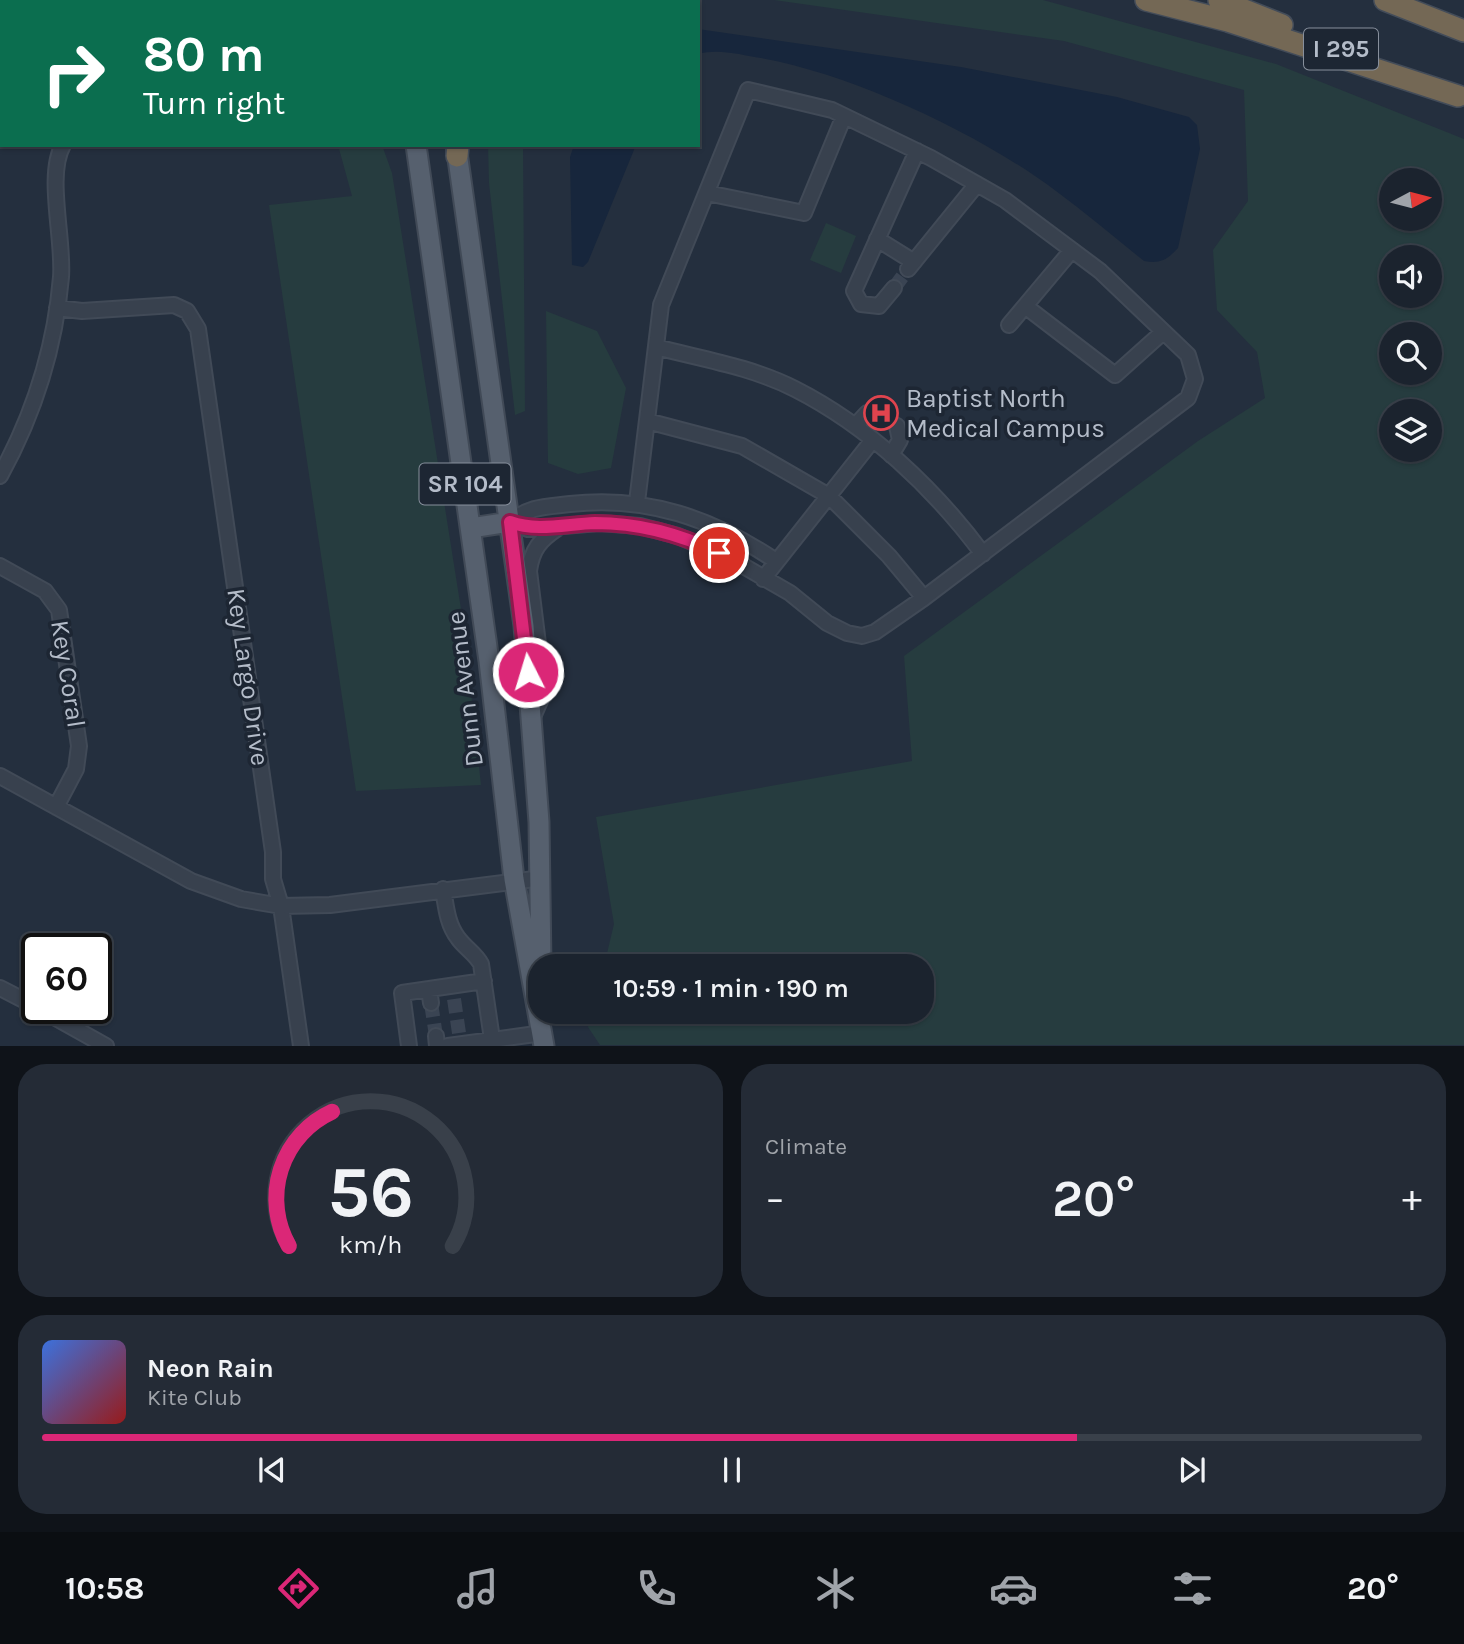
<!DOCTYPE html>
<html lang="en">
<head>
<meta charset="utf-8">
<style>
  body { margin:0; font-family:Karla,sans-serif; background:#242b36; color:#f1f3f6; height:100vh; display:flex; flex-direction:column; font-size:26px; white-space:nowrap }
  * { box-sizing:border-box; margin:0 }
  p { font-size:23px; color:#a0a4aa }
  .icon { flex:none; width:38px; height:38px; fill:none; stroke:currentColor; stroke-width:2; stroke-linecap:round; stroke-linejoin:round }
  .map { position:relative; height:1046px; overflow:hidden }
  .sheet { display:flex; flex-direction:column; gap:18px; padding:18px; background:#0f1319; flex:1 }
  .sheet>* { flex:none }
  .banner { position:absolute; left:0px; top:0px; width:700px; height:147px; box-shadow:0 2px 5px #0004,0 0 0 2px #39404a; background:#0b6e4f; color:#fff; overflow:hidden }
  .needle { width:46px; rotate:83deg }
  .buttons { position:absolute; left:1379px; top:168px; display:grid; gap:14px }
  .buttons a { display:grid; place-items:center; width:63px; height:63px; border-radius:50%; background:#1b232e; box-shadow:0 2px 5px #0004,0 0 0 2px #39404a; font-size:35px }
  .speed { position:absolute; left:21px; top:933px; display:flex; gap:14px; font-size:35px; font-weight:700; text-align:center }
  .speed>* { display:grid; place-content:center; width:91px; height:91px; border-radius:50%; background:#1b232e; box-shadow:0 2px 5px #0004,0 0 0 2px #39404a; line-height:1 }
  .speed .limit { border:4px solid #111; border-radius:10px; background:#fff; color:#111 }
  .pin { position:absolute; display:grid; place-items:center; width:60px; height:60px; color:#fff; margin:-30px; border:4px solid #fff; border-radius:50%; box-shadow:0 2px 7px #0007 }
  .me { position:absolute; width:77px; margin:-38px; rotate:355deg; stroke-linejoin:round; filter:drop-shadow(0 0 5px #0008) }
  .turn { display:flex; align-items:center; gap:24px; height:147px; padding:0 28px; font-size:32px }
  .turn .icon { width:91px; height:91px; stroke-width:2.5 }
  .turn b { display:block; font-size:49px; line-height:60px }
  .big { font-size:52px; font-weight:600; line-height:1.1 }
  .sheet .card { flex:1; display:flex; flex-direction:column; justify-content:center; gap:10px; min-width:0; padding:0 24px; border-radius:28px; background:#242b36 }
  .sheet .dial { align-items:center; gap:0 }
  .dial svg { height:182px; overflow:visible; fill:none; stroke:#39404a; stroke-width:7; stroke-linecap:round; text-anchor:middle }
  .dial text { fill:#f1f3f6; stroke:none }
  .song { display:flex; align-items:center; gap:21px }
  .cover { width:84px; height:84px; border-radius:10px; background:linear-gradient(135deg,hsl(220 70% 55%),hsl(0 70% 35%)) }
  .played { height:7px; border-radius:4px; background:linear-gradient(90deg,#db2777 75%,#39404a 75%) }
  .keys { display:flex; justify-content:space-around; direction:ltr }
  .heat { display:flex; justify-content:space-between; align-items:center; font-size:38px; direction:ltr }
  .sheet .tiles { flex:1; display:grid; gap:18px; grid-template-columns:1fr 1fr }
  .card:last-child { grid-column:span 2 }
  .trip { position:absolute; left:528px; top:954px; width:406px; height:70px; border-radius:28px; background:#1b232e; box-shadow:0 2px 5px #0004,0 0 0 2px #39404a; font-weight:600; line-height:70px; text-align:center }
  .tabs { display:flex; height:112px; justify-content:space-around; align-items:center; background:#0b0e12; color:#a0a4aa }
  .tabs .icon { width:49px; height:49px }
  .tabs .active { color:#db2777 }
  .tabs b { font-size:32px; color:#f1f3f6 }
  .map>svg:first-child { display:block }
</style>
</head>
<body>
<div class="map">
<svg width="1464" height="1046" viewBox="0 0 1464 1046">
  <rect width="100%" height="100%" fill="#242f3e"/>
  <path fill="#263c3f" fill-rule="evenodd" d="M0 0H300L302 2H2L0 49Z
    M534 0H674L531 2Z
    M774 0H1043L1276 64 1464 139V1045H600L588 1027 592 1012H922V966H604L614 924 596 817 912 761 904 656 1198 441 1265 398 1257 352 1217 310 1213 250 1248 201 1244 90 1064 41ZM1430 180V219H1391V180ZM1430 257V296H1391V257ZM1430 334V373H1391V334ZM1430 411V450H1391V411Z
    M338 145H382L392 173 464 628 481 785 356 791 269 205 352 196Z
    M488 145H523L525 411 515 415 489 183Z
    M826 223 856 236 841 273 810 260Z
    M546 311 597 331 626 388 611 468 578 474 548 463Z"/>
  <path fill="#17263c" d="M698 29 961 67 1117 97 1189 117 1197 125 1200 149 1178 248C1167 260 1160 264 1144 261 1115 238 1086 213 1056 191 980 134 855 75 761 58 742 55 718 48 698 54Z
    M574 145H636L588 262 583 267 572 265 570 157Z"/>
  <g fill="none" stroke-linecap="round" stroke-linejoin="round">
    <path stroke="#3a4453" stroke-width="14" stroke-dasharray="14 7" stroke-linecap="butt" d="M894 288 908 269
      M454 999 459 1033
      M431 1003 436 1036"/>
    <g stroke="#414a57" stroke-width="18">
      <path id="minor" d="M707 193 804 213 844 116
        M877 239 914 262
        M908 269 977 184
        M894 288 879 306 861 304 854 291 917 151
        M1025 306 1115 375 1163 332
        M57 308 82 311 174 305 187 311 198 329 273 852V879L281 906 301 1046
        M1009 325 1072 250
        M656 347C702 359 752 367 795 389 868 426 934 488 983 554
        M647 421 742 446 829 496 889 556 924 598
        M855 426 867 413 882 414
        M891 455 900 440 897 426
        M0 476C34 414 55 349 61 277 64 239 46 175 63 145
        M510 522 528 529 599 523 640 526 678 536 733 560 790 593 827 623 847 633 862 636 875 632 924 598 1188 398 1195 379 1188 355 1100 271 1005 200 931 158 832 110 748 90 661 305 637 502
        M510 522C530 506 545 507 570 504 647 495 713 519 776 561
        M0 566 45 591 59 610 79 746 76 769 56 807
        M763 579 872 441
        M533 717 544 692 529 571C532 549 540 540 558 528
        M0 776 191 881 241 899 281 906 330 905 542 878
        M443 889C446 906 447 924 458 938 465 948 475 953 481 964L493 1046
        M0 988 37 1007
        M429 989 431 1003
        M38 1008 106 1046
        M436 1036 437 1046
        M409 1046 402 993 484 981
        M448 1046 543 1033"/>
    </g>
    <g stroke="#414a57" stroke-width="23">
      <path id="major" d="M395 0V2
        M435 0 436 2
        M416 145 489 661 514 879 544 1046
        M456 145 524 626 539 822 541 966
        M471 528 510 522"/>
    </g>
    <g stroke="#434c59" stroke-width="24">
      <path id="highway" d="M1146 0 1228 21 1458 96
        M1219 0 1282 25
        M1385 0 1464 31
        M498 2 499 0
        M457 156 458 145"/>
    </g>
    <use href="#minor" stroke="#38414e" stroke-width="14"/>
    <use href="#major" stroke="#56606e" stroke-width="19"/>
    <use href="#highway" stroke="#746855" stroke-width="21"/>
  </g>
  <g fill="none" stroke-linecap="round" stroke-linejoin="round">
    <g stroke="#8e194d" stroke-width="18">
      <path id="route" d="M528 672 510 522C537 532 566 524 595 523 638 523 680 534 719 553"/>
    </g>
    <use href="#route" stroke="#db2777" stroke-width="12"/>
  </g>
  <defs>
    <g id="hospital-ring" transform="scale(1.75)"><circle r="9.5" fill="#1d2633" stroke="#e0444e" stroke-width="1.5"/><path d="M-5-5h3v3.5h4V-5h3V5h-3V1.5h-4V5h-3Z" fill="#e0444e"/></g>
  </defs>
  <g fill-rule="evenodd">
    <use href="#hospital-ring" x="881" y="413"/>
  </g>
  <g text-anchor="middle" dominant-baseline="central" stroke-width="7" stroke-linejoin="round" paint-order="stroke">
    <g fill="#1d2633" stroke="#878f9c" stroke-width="2">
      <rect x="1304" y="28.5" width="74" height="41" rx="5"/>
      <rect x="419.5" y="463.5" width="91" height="41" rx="5"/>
    </g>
    <g font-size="24" font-weight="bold" fill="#b4bcc9">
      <text x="1341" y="49">I 295</text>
      <text x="465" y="484">SR 104</text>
    </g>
    <g font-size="26" fill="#b4bcc9" stroke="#1d2633" text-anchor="start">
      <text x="906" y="398">Baptist North<tspan x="906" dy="30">Medical Campus</tspan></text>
    </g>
    <g font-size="26" fill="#b4bcc9" stroke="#1d2633">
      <text transform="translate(68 674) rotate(81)">Key Coral</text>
      <text transform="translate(248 677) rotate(82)">Key Largo Drive</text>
      <text transform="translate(465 689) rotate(-97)">Dunn Avenue</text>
    </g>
  </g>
</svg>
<div class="buttons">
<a><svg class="needle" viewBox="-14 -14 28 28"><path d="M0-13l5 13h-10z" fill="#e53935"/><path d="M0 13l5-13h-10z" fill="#a0a4aa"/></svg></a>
<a><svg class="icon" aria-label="sound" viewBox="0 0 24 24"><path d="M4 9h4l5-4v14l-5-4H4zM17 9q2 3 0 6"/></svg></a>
<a><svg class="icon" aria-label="search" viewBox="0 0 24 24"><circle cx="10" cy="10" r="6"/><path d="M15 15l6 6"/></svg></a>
<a><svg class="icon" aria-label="layers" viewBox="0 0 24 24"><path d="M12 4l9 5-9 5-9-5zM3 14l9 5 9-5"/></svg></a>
</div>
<div class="speed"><div class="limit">60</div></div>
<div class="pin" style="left:719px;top:553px;background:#d93025"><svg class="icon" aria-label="arrive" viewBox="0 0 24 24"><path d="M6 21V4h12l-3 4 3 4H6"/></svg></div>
<svg class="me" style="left:528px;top:672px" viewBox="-20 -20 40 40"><circle r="17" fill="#db2777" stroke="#fff" stroke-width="3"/><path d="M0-11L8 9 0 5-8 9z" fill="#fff"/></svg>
<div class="trip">10:59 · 1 min · 190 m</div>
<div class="banner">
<div class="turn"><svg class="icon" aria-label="right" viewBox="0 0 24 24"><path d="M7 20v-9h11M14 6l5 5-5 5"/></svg><div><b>80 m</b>Turn right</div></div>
</div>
</div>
<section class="sheet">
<div class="tiles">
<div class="card dial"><svg viewBox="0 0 100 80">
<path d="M14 69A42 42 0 1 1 86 69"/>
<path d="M14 69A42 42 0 0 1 33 10" stroke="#db2777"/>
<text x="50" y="56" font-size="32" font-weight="700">56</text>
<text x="50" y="72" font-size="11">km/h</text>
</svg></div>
<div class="card"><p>Climate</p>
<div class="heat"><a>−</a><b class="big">20°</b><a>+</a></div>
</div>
<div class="card">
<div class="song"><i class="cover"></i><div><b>Neon Rain</b><p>Kite Club</p></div></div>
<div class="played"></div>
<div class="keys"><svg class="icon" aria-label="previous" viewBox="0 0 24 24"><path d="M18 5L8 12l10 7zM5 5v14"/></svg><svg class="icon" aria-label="pause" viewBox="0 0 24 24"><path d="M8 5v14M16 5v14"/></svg><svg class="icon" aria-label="next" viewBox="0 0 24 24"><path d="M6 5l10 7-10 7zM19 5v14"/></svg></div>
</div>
</div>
</section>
<nav class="tabs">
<b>10:58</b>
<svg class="icon active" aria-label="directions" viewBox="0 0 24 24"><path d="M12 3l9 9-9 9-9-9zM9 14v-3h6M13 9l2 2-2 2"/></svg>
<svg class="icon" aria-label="music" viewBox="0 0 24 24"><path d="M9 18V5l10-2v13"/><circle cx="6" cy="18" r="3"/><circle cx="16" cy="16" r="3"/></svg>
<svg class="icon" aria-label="phone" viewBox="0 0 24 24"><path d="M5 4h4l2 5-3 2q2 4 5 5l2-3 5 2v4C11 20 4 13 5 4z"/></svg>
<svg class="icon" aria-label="climate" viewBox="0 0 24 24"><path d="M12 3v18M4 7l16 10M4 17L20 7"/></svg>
<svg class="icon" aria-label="car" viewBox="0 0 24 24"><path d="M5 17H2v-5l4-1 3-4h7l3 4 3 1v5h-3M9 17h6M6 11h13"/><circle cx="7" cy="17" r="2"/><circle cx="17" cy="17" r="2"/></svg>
<svg class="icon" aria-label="filters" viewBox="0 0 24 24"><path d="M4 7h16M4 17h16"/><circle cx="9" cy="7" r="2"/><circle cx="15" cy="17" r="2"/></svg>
<b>20°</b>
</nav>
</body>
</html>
